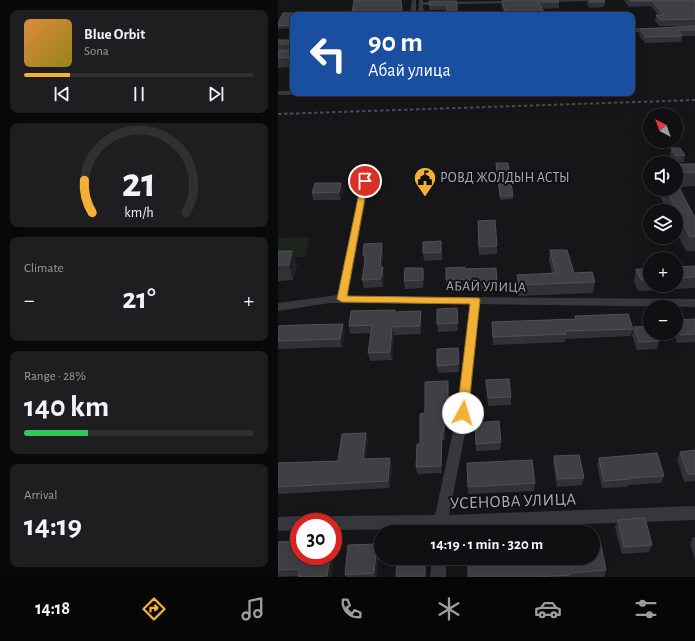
<!DOCTYPE html>
<html lang="en">
<head>
<meta charset="utf-8">
<style>
  body { margin:0; font-family:"Alegreya Sans",sans-serif; background:#1e1e20; color:#f1f3f6; height:100vh; display:flex; flex-direction:column; font-size:15px; white-space:nowrap }
  * { box-sizing:border-box; margin:0 }
  p { font-size:13px; color:#9c9d9f }
  .icon { flex:none; width:22px; height:22px; fill:none; stroke:currentColor; stroke-width:2; stroke-linecap:round; stroke-linejoin:round }
  .map { position:relative; flex:1; overflow:hidden }
  .side { display:flex; flex-direction:column; gap:10px; padding:10px; background:#09090a; width:278px }
  .side>* { flex:none }
  .guide { position:absolute; left:12px; top:12px; width:345px; height:84px; border-radius:8px; box-shadow:0 4px 16px #0002,0 0 0 1px #303032; background:#1a4fa0; color:#fff; overflow:hidden }
  .needle { width:26px; rotate:319deg }
  .buttons { position:absolute; left:365px; top:108px; display:grid; gap:8px }
  .buttons a { display:grid; place-items:center; width:40px; height:40px; border-radius:50%; background:#101012; box-shadow:0 4px 16px #0002,0 0 0 1px #303032; font-size:20px }
  .speed { position:absolute; left:12px; top:513px; display:flex; gap:8px; font-size:20px; font-weight:700; text-align:center }
  .speed>* { display:grid; place-content:center; width:52px; height:52px; border-radius:50%; background:#101012; box-shadow:0 4px 16px #0002,0 0 0 1px #303032; line-height:1 }
  .speed .limit { border:6px solid #d22; background:#fff; color:#111 }
  .pin { position:absolute; display:grid; place-items:center; width:34px; height:34px; color:#fff; margin:-17px; border:2px solid #fff; border-radius:50%; box-shadow:0 1px 4px #0007 }
  .me { position:absolute; width:44px; margin:-22px; rotate:6deg; stroke-linejoin:round; filter:drop-shadow(0 0 3px #0008) }
  .turn { display:flex; align-items:center; gap:14px; height:84px; padding:0 12px; font-size:18px }
  .turn .icon { width:52px; height:52px; stroke-width:2.5 }
  .turn b { display:block; font-size:28px; line-height:34px }
  .big { font-size:30px; font-weight:600; line-height:1.1 }
  .side .widget { flex:1; display:flex; flex-direction:column; justify-content:center; gap:6px; min-width:0; padding:0 14px; border-radius:8px; background:#1e1e20 }
  .side .dial { align-items:center; gap:0 }
  .dial svg { height:104px; overflow:visible; fill:none; stroke:#303032; stroke-width:7; stroke-linecap:round; text-anchor:middle }
  .dial text { fill:#f1f3f6; stroke:none }
  .song { display:flex; align-items:center; gap:12px }
  .cover { width:48px; height:48px; border-radius:6px; background:linear-gradient(135deg,hsl(30 70% 55%),hsl(50 70% 35%)) }
  .played { height:4px; border-radius:2px; background:linear-gradient(90deg,#f2b134 20%,#303032 20%) }
  .keys { display:flex; justify-content:space-around; direction:ltr }
  .heat { display:flex; justify-content:space-between; align-items:center; font-size:22px; direction:ltr }
  .charge { height:6px; border-radius:3px; background:linear-gradient(90deg,#34c759 28%,#303032 0) }
  .trip { position:absolute; left:96px; top:525px; width:226px; height:40px; border-radius:20px; background:#101012; box-shadow:0 4px 16px #0002,0 0 0 1px #303032; font-weight:600; line-height:40px; text-align:center }
  .dock { display:flex; height:64px; justify-content:space-around; align-items:center; background:#060607; color:#9c9d9f }
  .dock .icon { width:28px; height:28px }
  .dock .selected { color:#f2b134 }
  .dock b { font-size:18px; color:#f1f3f6 }
  main { display:flex; flex:1; min-height:0 }
  .map>svg:first-child { display:block }
</style>
</head>
<body>
<main>
<section class="side">
<div class="widget">
<div class="song"><i class="cover"></i><div><b>Blue Orbit</b><p>Sona</p></div></div>
<div class="played"></div>
<div class="keys"><svg class="icon" aria-label="previous" viewBox="0 0 24 24"><path d="M18 5L8 12l10 7zM5 5v14"/></svg><svg class="icon" aria-label="pause" viewBox="0 0 24 24"><path d="M8 5v14M16 5v14"/></svg><svg class="icon" aria-label="next" viewBox="0 0 24 24"><path d="M6 5l10 7-10 7zM19 5v14"/></svg></div>
</div>
<div class="widget dial"><svg viewBox="0 0 100 80">
<path d="M14 69A42 42 0 1 1 86 69"/>
<path d="M14 69A42 42 0 0 1 8 44" stroke="#f2b134"/>
<text x="50" y="56" font-size="32" font-weight="700">21</text>
<text x="50" y="72" font-size="11">km/h</text>
</svg></div>
<div class="widget"><p>Climate</p>
<div class="heat"><a>−</a><b class="big">21°</b><a>+</a></div>
</div>
<div class="widget"><p>Range · 28%</p><b class="big">140 km</b><div class="charge"></div></div>
<div class="widget"><p>Arrival</p><b class="big">14:19</b></div>
</section>
<div class="map">
<svg width="417" height="577" viewBox="0 0 417 577">
  <rect width="100%" height="100%" fill="#161618"/>
  <path fill="#1c231d" d="M32 237 27 257 0 258V238Z"/>
  <g fill="none" stroke-linecap="round" stroke-linejoin="round">
    <path fill="#37383d" fill-rule="evenodd" d="M134 0H138V15H132Z
      M141 0H145V2L237 1 239 2 237 3 145 5 146 15H140Z
      M265 0H315L313 1 267 2Z
      M354 28H376L379 30 376 32H354Z
      M0 91H15V93H18L15 95H0Z
      M84 179H90L91 181 70 296 417 299V307L202 304 191 413 171 515 417 506V520L170 529V532H156V529L55 530V522H48L50 518 55 516 157 515 179 413 192 304 52 303 0 311V303L60 295Z
      M21 516 26 518 28 522H21V530L0 531V517Z
      M154 558H168V577H152Z"/>
    <path stroke="#4a4c52" stroke-width="2" stroke-dasharray="3.5 2.5" stroke-linecap="butt" d="M0 114 417 100"/>
  </g>
  <path fill="#323236" d="M223 0 281 2V8L225 11 223 5Z
    M309 0H326L327 2 326 7 311 8 309 3Z
    M346 0H417V26H382L377 21 378 15H380L373 6 351 7Z
    M151 1H179L169 10H151Z
    M15 15V28L0 29V23Z
    M417 26V36H404L403 42 367 43 361 36 362 29Z
    M0 40H15V69V67L0 68Z
    M393 148 407 155 406 162 396 163 392 155Z
    M218 163 235 196V199L222 200Z
    M398 164H417V186L404 187 403 191 417 218V251H408L398 231V211H389L378 189H398Z
    M63 183 65 191 62 200H35L34 193Z
    M200 221 219 246V254L201 255Z
    M104 243 105 251 104 267 106 274 105 287 86 288 84 280 87 263H86L85 255Z
    M164 249V260L146 261 145 253Z
    M272 250 296 273 317 282 315 293 240 296 239 286V275L274 274 271 261Z
    M0 251 19 265 15 280 0 281Z
    M417 266V288L360 291 356 281 358 269H372V285H398V267Z
    M145 268 146 275 145 288 127 289 126 281Z
    M187 269 219 281V288L200 289V287L169 288 168 280Z
    M179 308 180 331 160 332 159 324Z
    M117 310V312L143 311V334L116 335 114 360 92 361 90 353 93 333 72 334 71 326Z
    M297 316 355 329 353 336 287 339V342L215 345 214 329V322L297 319Z
    M417 319V342L399 343 396 333H398V325Z
    M0 326 67 331 64 347 0 349Z
    M356 327 381 341 379 349 359 350 354 335Z
    M180 348 181 372 160 373 159 366Z
    M208 380 233 397V405L210 406Z
    M170 381 171 407H167V440H164V473L139 474 138 467 142 444Z
    M197 423 223 442 222 450 198 451Z
    M88 433 90 440 88 459 114 465 112 488 0 494V463L60 461Z
    M417 450V481L406 482 399 459 402 452Z
    M276 456 306 478 304 485 279 487 275 464Z
    M321 458 386 476 383 483 350 485 349 487 324 488 319 465Z
    M189 463 257 483 256 491 190 494Z
    M340 520 374 545 371 552 344 554 337 527Z
    M415 537H417V560L412 544Z
    M0 542 21 556H55V551L56 554 53 577H20V576L0 577Z
    M99 544 101 550 99 577H68L67 575Z
    M328 570 326 577H190Z"/>
  <path fill="#212124" d="M63 183 65 191 62 200 61 192Z
    M104 243 105 251 103 275 102 267Z
    M14 251 19 265 15 280 11 265Z
    M105 267 106 274 105 287 103 279Z
    M145 268 146 275 145 288Z
    M143 311V334L142 326Z
    M65 324 67 331 64 347 62 339Z
    M114 327 116 335 114 360 112 352Z
    M166 400 167 407V440L166 432Z
    M88 433 90 440 87 467 85 459Z
    M164 433V473L163 466Z
    M112 458 114 465 112 488 110 481Z
    M99 544 101 550 99 577H98L96 573Z
    M55 551 56 554 53 577H49L52 556H55Z
    M147 558H148V577H147Z"/>
  <path fill="#3f3f44" stroke="#4f5156" d="M76 0H123L124 10 123 15H54L55 13H74Z
    M224 0H280L281 2H260L268 15H217V14L227 11Z
    M311 0H326L327 2H312Z
    M351 0H417V19L383 20 378 15H386L374 1H352Z
    M151 1H179V15H169V5H151Z
    M5 13H38V15H15V25L0 26V23Z
    M417 26V30H400L404 36 368 37 362 29Z
    M0 40H15V61H13L14 57 0 58V50L13 51 14 45 13 44H0Z
    M393 148H402L407 155 398 156Z
    M218 163H230L235 196H222Z
    M398 164H417V172L402 173 406 180H398Z
    M398 182 417 218V236L412 237 388 189H398Z
    M37 183H63L61 192 34 193Z
    M217 220 219 246 201 247 200 221Z
    M163 241V252L145 253V242Z
    M104 243 102 267H105L103 279 84 280 88 255H85L86 244Z
    M272 250H289L296 273 314 272 317 282 241 285 239 275 278 273Z
    M0 251H14L11 265H0Z
    M417 266V277L398 278V267Z
    M187 267V269L218 268 219 281H200V279L168 280V268Z
    M127 268H145V280L126 281Z
    M358 269H372V279L363 280Z
    M179 308 180 323 159 324V309Z
    M117 310V312L143 311 142 326 114 327 112 352 90 353 94 325 71 326 73 311Z
    M350 314 355 329 287 331 288 334 215 337 214 322 298 319 297 316Z
    M417 319V334L402 335 398 325V320Z
    M65 324 62 339 0 341V326L21 325Z
    M372 326V333H378L381 341 361 342 356 327Z
    M180 348 181 364 159 366V349Z
    M231 379 233 397 210 398 208 380Z
    M170 381V399L166 400V432L164 433 163 466 138 467 139 444H142V414L147 413V382Z
    M221 421 223 442 198 444 197 423Z
    M88 433 85 459 112 458 110 481 0 487V463L60 461 64 434Z
    M417 450V474H410L402 452Z
    M379 453 386 476 351 478 352 479 326 481 321 458Z
    M301 455 306 478 280 479 276 456Z
    M254 460 257 483 190 487 189 463Z
    M367 518 374 545 346 547 340 520Z
    M21 541 20 549H21V556H52L49 576 20 577 21 569 0 570V542Z
    M322 541 328 570 292 573V575L258 577H190V558H315V542Z
    M99 544 96 573 67 575 70 545Z
    M119 558H147V577H118Z"/>
  <path fill="#f2b134" stroke="#9d7322" d="M84 179H89L90 181 69 296 201 298 202 300 190 413 189 417 185 418 181 417 179 413 192 304 64 302 59 299Z"/>
  <defs>
    <g id="civic-pin" transform="scale(1.15)"><path d="M0 17L-7.5 6A9.5 9.5 0 1 1 7.5 6Z" fill="#f2b134" stroke="#111113"/><path d="M-.6-6.5H3V-4.5H.6V-3L4-1V1h2V6H-6V1h2V-1L-.6-3ZM-1.2 2.5V6h2.4V2.5Z" fill="#111"/></g>
  </defs>
  <g fill-rule="evenodd">
    <use href="#civic-pin" x="147" y="178"/>
  </g>
  <g text-anchor="middle" dominant-baseline="central" stroke-width="4" stroke-linejoin="round" paint-order="stroke">
    <g font-size="14" fill="#a8adb8" stroke="#111113" text-anchor="start">
      <text x="162" y="178">РОВД ЖОЛДЫН АСТЫ</text>
    </g>
    <g font-size="14" fill="#a8adb8" stroke="#111113">
      <text transform="translate(208 287) rotate(1)">АБАЙ УЛИЦА</text>
    </g>
    <g font-size="17" fill="#a8adb8" stroke="#111113">
      <text transform="translate(235 501) rotate(-2)">УСЕНОВА УЛИЦА</text>
    </g>
  </g>
</svg>
<div class="buttons">
<a><svg class="needle" viewBox="-14 -14 28 28"><path d="M0-13l5 13h-10z" fill="#e53935"/><path d="M0 13l5-13h-10z" fill="#9c9d9f"/></svg></a>
<a><svg class="icon" aria-label="sound" viewBox="0 0 24 24"><path d="M4 9h4l5-4v14l-5-4H4zM17 9q2 3 0 6"/></svg></a>
<a><svg class="icon" aria-label="layers" viewBox="0 0 24 24"><path d="M12 4l9 5-9 5-9-5zM3 14l9 5 9-5"/></svg></a>
<a>+</a>
<a>−</a>
</div>
<div class="speed"><div class="limit">30</div></div>
<div class="pin" style="left:87px;top:181px;background:#d93025"><svg class="icon" aria-label="arrive" viewBox="0 0 24 24"><path d="M6 21V4h12l-3 4 3 4H6"/></svg></div>
<svg class="me" style="left:185px;top:413px" viewBox="-20 -20 40 40"><circle r="19" fill="#fff"/><path d="M0-13L10 11 0 6-10 11z" fill="#f2b134"/></svg>
<div class="trip">14:19 · 1 min · 320 m</div>
<div class="guide">
<div class="turn"><svg class="icon" aria-label="left" viewBox="0 0 24 24"><path d="M17 20v-9H6M10 6l-5 5 5 5"/></svg><div><b>90 m</b>Абай улица</div></div>
</div>
</div>
</main>
<nav class="dock">
<b>14:18</b>
<svg class="icon selected" aria-label="directions" viewBox="0 0 24 24"><path d="M12 3l9 9-9 9-9-9zM9 14v-3h6M13 9l2 2-2 2"/></svg>
<svg class="icon" aria-label="music" viewBox="0 0 24 24"><path d="M9 18V5l10-2v13"/><circle cx="6" cy="18" r="3"/><circle cx="16" cy="16" r="3"/></svg>
<svg class="icon" aria-label="phone" viewBox="0 0 24 24"><path d="M5 4h4l2 5-3 2q2 4 5 5l2-3 5 2v4C11 20 4 13 5 4z"/></svg>
<svg class="icon" aria-label="climate" viewBox="0 0 24 24"><path d="M12 3v18M4 7l16 10M4 17L20 7"/></svg>
<svg class="icon" aria-label="car" viewBox="0 0 24 24"><path d="M5 17H2v-5l4-1 3-4h7l3 4 3 1v5h-3M9 17h6M6 11h13"/><circle cx="7" cy="17" r="2"/><circle cx="17" cy="17" r="2"/></svg>
<svg class="icon" aria-label="filters" viewBox="0 0 24 24"><path d="M4 7h16M4 17h16"/><circle cx="9" cy="7" r="2"/><circle cx="15" cy="17" r="2"/></svg>
</nav>
</body>
</html>
